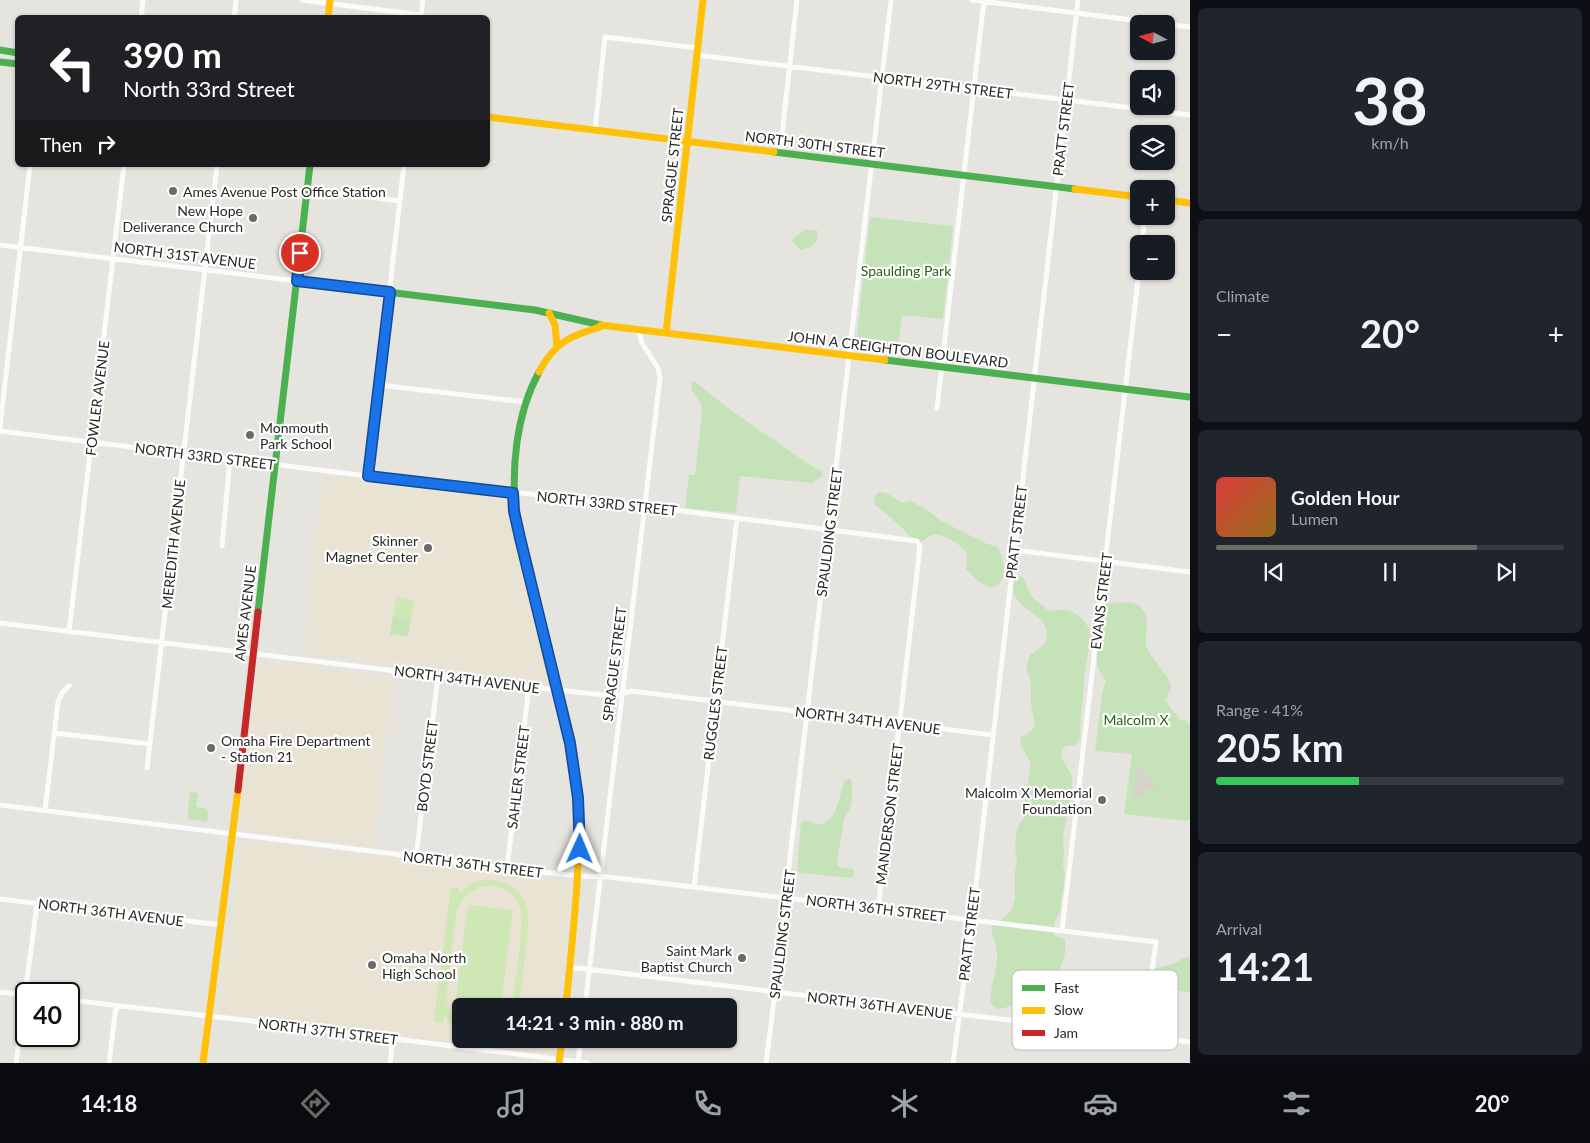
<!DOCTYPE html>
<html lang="en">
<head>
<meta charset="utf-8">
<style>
  body { margin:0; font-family:Lato,sans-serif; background:#20242c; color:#f1f3f6; height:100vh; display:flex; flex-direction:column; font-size:19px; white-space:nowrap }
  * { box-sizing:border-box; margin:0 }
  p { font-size:16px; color:#9ea1a6 }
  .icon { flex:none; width:28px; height:28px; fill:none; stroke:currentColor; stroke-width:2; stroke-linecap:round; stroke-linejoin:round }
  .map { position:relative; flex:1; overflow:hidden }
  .sheet { display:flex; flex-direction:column; gap:8px; padding:8px; background:#0d0f14; width:400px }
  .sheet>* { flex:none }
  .top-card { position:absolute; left:15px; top:15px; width:475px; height:152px; border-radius:8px; box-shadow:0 1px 4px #0004; background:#202124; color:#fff; overflow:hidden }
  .needle { width:32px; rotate:277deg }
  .controls { position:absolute; left:1130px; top:15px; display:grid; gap:10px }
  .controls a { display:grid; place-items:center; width:45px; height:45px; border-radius:8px; background:#171b24; box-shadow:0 1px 4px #0004; font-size:25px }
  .speed { position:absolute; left:15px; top:982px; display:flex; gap:10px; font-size:25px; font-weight:700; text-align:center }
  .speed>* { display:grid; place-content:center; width:65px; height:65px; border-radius:50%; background:#171b24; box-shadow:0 1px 4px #0004; line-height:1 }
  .speed .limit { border:2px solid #111; border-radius:8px; background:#fff; color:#111 }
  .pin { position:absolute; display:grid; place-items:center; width:42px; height:42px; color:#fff; margin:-21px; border:2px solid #fff; border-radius:50%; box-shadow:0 1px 5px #0007 }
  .me { position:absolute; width:55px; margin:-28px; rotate:1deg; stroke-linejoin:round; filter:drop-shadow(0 0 4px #0008) }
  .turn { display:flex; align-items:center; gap:18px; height:105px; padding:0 25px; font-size:22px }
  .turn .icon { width:65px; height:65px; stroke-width:2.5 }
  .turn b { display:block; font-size:35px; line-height:42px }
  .then { display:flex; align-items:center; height:48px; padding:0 25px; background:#0003; gap:10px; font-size:19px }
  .big { font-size:38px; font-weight:700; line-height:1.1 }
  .sheet .tile { flex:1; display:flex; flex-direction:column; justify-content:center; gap:8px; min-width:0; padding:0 18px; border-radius:8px; background:#20242c }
  .sheet .dial { align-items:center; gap:0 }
  .dial b { font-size:65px; line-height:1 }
  .song { display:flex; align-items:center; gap:15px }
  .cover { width:60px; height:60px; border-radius:8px; background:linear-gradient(135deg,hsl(0 70% 55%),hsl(40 70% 35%)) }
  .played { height:5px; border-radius:2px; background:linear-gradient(90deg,#6a6a68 75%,#363941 75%) }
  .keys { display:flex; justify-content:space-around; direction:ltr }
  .heat { display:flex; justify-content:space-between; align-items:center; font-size:28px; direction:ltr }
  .charge { height:8px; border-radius:4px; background:linear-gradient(90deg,#34c759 41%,#363941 0) }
  .trip { position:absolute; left:452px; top:998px; width:285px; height:50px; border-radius:8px; background:#171b24; box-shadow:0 1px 4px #0004; font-weight:700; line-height:50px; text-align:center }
  .tabs { display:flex; height:80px; justify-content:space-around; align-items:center; background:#090b0e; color:#9ea1a6 }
  .tabs .icon { width:35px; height:35px }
  .tabs .on { color:#6a6a68 }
  .tabs b { font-size:22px; color:#f1f3f6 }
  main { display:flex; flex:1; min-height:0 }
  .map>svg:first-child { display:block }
</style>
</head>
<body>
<main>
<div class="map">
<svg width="1190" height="1063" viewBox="0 0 1190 1063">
  <rect width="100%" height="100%" fill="#e6e4de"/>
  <path fill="#e9e3d3" d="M324 475 508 498 509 516 551 681 303 653Z
    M259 661 392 678 373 848 238 829Z
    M251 843 271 846H286L571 881 568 921 559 1006H461V1039H555L553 1054 401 1036 218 1013 241 850 244 845Z"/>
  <path fill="#c6e2b8" d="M870 217 953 226 943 319 902 315 898 347 856 343Z
    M807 229 818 231 817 241 811 247 801 250 792 241 796 236Z
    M693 380C730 412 773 439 813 467L822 471 823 475 812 483 740 476 736 511 734 513 685 508 689 475H695L702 413 701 404 691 389Z
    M879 492 886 493 903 503 911 501 930 512 941 521 987 544 996 546C997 548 999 550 1000 552 1005 561 1007 587 992 587 982 588 973 575 966 569 966 564 968 558 966 553 964 546 942 533 934 535 924 536 925 546 913 539 910 537 908 534 905 531 896 522 886 513 875 505L874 497Z
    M1015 575 1023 577C1031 598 1032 597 1049 611 1072 607 1083 614 1092 635L1085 670 1079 740 1075 745 1066 746 1062 749 1061 757 1072 776V790L1063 837 1064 853 1063 865 1065 875 1060 911 1054 923 1055 936 1063 938 1065 940V953L1059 972 1049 976 1031 974C1029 985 1023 991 1014 996L1012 1004 1005 1008 997 1009 991 1004C989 987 998 971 997 954 997 944 992 936 991 927L1002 919 1011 910 1015 899V871L1017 860 1015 848 1016 834 1019 825 1024 818V808L1031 764 1021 746 1020 738 1032 730 1035 725 1031 704V682L1026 668 1030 655 1044 645C1060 608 1001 616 1015 575Z
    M1108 603C1117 603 1132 600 1139 606 1156 620 1140 636 1148 650 1152 659 1170 677 1171 686 1171 690 1168 694 1167 698L1164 699 1180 720H1185L1190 725V819L1187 821 1124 814 1132 754 1095 751 1102 695 1106 680C1088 662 1099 630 1103 607Z
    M393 616 411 620 408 637 390 634Z
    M848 779H851C853 787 853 803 849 811 846 814 845 816 844 821 841 836 839 850 837 865L840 867 853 869 854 875 852 878 801 873 798 872 797 868 801 822 806 820C811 821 815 825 821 824 836 823 841 792 844 780Z
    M190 792 198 793 196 807 206 808V810L208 811 207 822 187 819Z
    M1190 957V992L1172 990 1153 985V974L1155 968 1173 964 1183 958Z"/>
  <path fill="#cfe6b5" d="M397 597 414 600 411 620 393 616Z
    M482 880C505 878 527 891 528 916 529 929 526 942 525 955 523 971 521 986 519 1002L518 1006H511C515 989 525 921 520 907 507 873 463 882 456 915L446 999 451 1014 461 1025V1032L452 1026 444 1015 443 1023 434 1022 451 887 459 888V893L470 884Z
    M468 905 513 910 501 1006H455Z"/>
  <path fill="#d5d2cc" d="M1137 766 1142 767 1150 780 1157 781 1156 789 1149 788 1138 799 1133 798Z"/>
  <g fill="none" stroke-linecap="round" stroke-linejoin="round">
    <path stroke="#fbfbfa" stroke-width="5" d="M302 0 421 15
      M972 0 1164 24
      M421 17 423 0
      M141 18 143 0
      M234 18 236 0
      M1166 24 1190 27
      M697 55 1190 115
      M595 130 605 37 698 48
      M780 153 797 0
      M307 189 400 201
      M1142 244 1145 216
      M0 245 297 281
      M379 385 526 402
      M937 408 984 0
      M0 427 30 165
      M0 431 368 476 675 510 917 541 920 547 878 908
      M368 476 404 165
      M222 546 230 459
      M1014 550 1190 572
      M0 623 529 687 614 696 631 691 993 735
      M69 632 124 165
      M54 733 150 744
      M147 768 217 165
      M0 805 507 868 579 876 609 877 1156 942 1143 1037
      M45 810 58 702 62 693 69 686
      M416 857 438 676
      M507 868 529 687
      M694 887 737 518
      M0 899 222 925
      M1062 931 1139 271
      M570 967 1190 1042
      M0 992 26 995
      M69 1000 252 1021 587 1063
      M585 1006 660 378 658 368 642 343 638 330
      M16 1063 37 904
      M109 1063 116 1006
      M390 1063 393 1039
      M578 1063 581 1039
      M766 1063 786 906V891L891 0
      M953 1063 972 920 1078 0"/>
    <path stroke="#4caf50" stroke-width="7" d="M0 50 18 53
      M0 62 18 64
      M774 152 1075 189
      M297 281 535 310 601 325
      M885 360 1190 397
      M539 372C516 414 511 469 516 516L568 734
      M258 612 310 165"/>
    <path stroke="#ffc107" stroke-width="7" d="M328 18 330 0
      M488 117 774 152
      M1075 189 1139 197
      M1166 200 1190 203
      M549 313 555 325 557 346
      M601 325 885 360
      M666 333 703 0
      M539 372C555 341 571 336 603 326
      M566 1006C574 915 589 824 568 734
      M203 1063 238 790
      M559 1063 562 1039"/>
    <path stroke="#c62828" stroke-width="7" d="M238 790 258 612"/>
  </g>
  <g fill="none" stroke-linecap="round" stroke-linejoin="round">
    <g stroke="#114b97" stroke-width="12">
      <path id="route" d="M300 253 297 281 390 292 368 476 513 493 514 511 520 538 570 743 578 798 580 849"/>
    </g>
    <use href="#route" stroke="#1a73e8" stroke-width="9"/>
  </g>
  <g fill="#6a6a68" stroke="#fff" stroke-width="2">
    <circle cx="173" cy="191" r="5"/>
    <circle cx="253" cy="218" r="5"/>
    <circle cx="250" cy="435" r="5"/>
    <circle cx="428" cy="548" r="5"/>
    <circle cx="211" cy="748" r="5"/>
    <circle cx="1102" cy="800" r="5"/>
    <circle cx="742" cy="958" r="5"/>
    <circle cx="372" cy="965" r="5"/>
  </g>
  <g text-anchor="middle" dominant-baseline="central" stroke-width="4.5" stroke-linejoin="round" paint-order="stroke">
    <g font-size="14" fill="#282828" stroke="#fff">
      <text transform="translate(943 85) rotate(7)">NORTH 29TH STREET</text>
      <text transform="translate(1063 129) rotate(-83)">PRATT STREET</text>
      <text transform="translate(815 144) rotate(7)">NORTH 30TH STREET</text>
      <text transform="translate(672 165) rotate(-84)">SPRAGUE STREET</text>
      <text transform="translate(185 255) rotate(7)">NORTH 31ST AVENUE</text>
      <text transform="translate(898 349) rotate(7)">JOHN A CREIGHTON BOULEVARD</text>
      <text transform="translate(97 398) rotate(-83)">FOWLER AVENUE</text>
      <text transform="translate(205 456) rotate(7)">NORTH 33RD STREET</text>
      <text transform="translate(607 503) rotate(6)">NORTH 33RD STREET</text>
      <text transform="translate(829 532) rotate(-83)">SPAULDING STREET</text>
      <text transform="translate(1016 532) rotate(-83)">PRATT STREET</text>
      <text transform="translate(173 544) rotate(-84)">MEREDITH AVENUE</text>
      <text transform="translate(1101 601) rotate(-83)">EVANS STREET</text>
      <text transform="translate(245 613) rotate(-83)">AMES AVENUE</text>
      <text transform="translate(614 664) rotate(-83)">SPRAGUE STREET</text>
      <text transform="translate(467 679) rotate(7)">NORTH 34TH AVENUE</text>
      <text transform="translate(715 703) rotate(-83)">RUGGLES STREET</text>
      <text transform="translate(868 720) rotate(7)">NORTH 34TH AVENUE</text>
      <text transform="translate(427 766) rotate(-83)">BOYD STREET</text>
      <text transform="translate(518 777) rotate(-83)">SAHLER STREET</text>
      <text transform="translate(889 814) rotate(-83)">MANDERSON STREET</text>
      <text transform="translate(473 864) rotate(7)">NORTH 36TH STREET</text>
      <text transform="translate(876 908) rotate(7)">NORTH 36TH STREET</text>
      <text transform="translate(111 912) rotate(7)">NORTH 36TH AVENUE</text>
      <text transform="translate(782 934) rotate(-83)">SPAULDING STREET</text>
      <text transform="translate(969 934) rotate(-83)">PRATT STREET</text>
      <text transform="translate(880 1005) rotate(7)">NORTH 36TH AVENUE</text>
      <text transform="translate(328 1031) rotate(7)">NORTH 37TH STREET</text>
    </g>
    <g font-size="14" fill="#282828" stroke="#fff" text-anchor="start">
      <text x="183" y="191">Ames Avenue Post Office Station</text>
      <text x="243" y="210" text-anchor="end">New Hope<tspan x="243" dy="16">Deliverance Church</tspan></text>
      <text x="260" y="427">Monmouth<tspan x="260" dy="16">Park School</tspan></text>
      <text x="418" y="540" text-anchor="end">Skinner<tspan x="418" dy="16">Magnet Center</tspan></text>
      <text x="221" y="740">Omaha Fire Department<tspan x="221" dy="16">- Station 21</tspan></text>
      <text x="1092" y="792" text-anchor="end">Malcolm X Memorial<tspan x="1092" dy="16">Foundation</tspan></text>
      <text x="732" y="950" text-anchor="end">Saint Mark<tspan x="732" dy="16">Baptist Church</tspan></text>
      <text x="382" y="957">Omaha North<tspan x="382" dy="16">High School</tspan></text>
    </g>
    <g font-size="14" fill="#25621b" stroke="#fff">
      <text x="906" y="270">Spaulding Park</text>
      <text x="1136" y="719">Malcolm X</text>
    </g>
  </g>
  <rect x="1012" y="970" width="166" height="80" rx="8" fill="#fff" stroke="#bebebe" stroke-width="1"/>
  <rect x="1022" y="985" width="23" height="6" fill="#4caf50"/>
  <rect x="1022" y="1007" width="23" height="7" fill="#ffc107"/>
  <rect x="1022" y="1030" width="23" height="6" fill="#c62828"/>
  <g font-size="14" fill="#282828">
    <text x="1054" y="993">Fast</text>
    <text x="1054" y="1015">Slow</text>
    <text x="1054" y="1038">Jam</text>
  </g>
</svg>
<div class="controls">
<a><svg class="needle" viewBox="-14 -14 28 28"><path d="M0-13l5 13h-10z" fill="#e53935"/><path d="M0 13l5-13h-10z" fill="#9ea1a6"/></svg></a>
<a><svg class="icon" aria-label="sound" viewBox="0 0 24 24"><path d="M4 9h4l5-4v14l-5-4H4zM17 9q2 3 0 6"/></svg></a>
<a><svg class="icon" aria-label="layers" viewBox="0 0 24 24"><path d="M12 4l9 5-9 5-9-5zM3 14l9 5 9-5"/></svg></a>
<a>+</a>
<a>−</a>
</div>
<div class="speed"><div class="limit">40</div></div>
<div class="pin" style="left:300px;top:253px;background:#d93025"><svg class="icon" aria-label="arrive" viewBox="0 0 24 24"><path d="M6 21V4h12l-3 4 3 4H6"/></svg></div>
<svg class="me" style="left:580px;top:849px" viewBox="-20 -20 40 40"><path d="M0-17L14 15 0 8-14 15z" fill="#1a73e8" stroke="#fff" stroke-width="4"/></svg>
<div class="trip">14:21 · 3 min · 880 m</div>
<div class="top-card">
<div class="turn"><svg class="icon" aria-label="left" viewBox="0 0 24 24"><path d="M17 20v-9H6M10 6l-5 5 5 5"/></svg><div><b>390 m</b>North 33rd Street</div></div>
<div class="then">Then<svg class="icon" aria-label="right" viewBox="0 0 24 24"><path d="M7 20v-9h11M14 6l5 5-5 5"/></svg></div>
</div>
</div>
<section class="sheet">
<div class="tile dial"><b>38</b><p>km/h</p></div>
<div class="tile"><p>Climate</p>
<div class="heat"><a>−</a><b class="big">20°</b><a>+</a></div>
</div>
<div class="tile">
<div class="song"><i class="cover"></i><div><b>Golden Hour</b><p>Lumen</p></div></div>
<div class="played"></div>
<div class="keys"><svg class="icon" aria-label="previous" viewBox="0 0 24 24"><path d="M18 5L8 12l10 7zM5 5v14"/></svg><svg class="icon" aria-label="pause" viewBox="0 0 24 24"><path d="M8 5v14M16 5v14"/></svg><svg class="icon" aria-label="next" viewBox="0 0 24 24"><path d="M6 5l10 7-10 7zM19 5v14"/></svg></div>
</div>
<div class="tile"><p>Range · 41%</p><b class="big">205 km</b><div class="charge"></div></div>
<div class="tile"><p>Arrival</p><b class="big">14:21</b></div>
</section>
</main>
<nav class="tabs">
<b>14:18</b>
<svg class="icon on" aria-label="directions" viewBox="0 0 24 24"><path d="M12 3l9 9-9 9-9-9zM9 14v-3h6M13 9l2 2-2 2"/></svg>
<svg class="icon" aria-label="music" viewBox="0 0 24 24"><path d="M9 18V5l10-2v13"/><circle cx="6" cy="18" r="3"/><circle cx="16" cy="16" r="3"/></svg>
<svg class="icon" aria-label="phone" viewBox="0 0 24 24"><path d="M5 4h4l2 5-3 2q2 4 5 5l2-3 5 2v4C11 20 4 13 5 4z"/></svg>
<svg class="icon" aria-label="climate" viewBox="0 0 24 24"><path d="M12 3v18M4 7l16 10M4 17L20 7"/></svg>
<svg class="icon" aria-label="car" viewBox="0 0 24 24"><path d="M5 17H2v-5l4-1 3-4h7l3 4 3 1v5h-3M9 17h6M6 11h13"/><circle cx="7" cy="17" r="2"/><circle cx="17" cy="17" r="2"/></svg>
<svg class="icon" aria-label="filters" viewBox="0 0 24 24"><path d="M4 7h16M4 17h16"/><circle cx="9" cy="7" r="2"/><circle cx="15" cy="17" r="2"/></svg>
<b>20°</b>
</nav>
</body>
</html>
